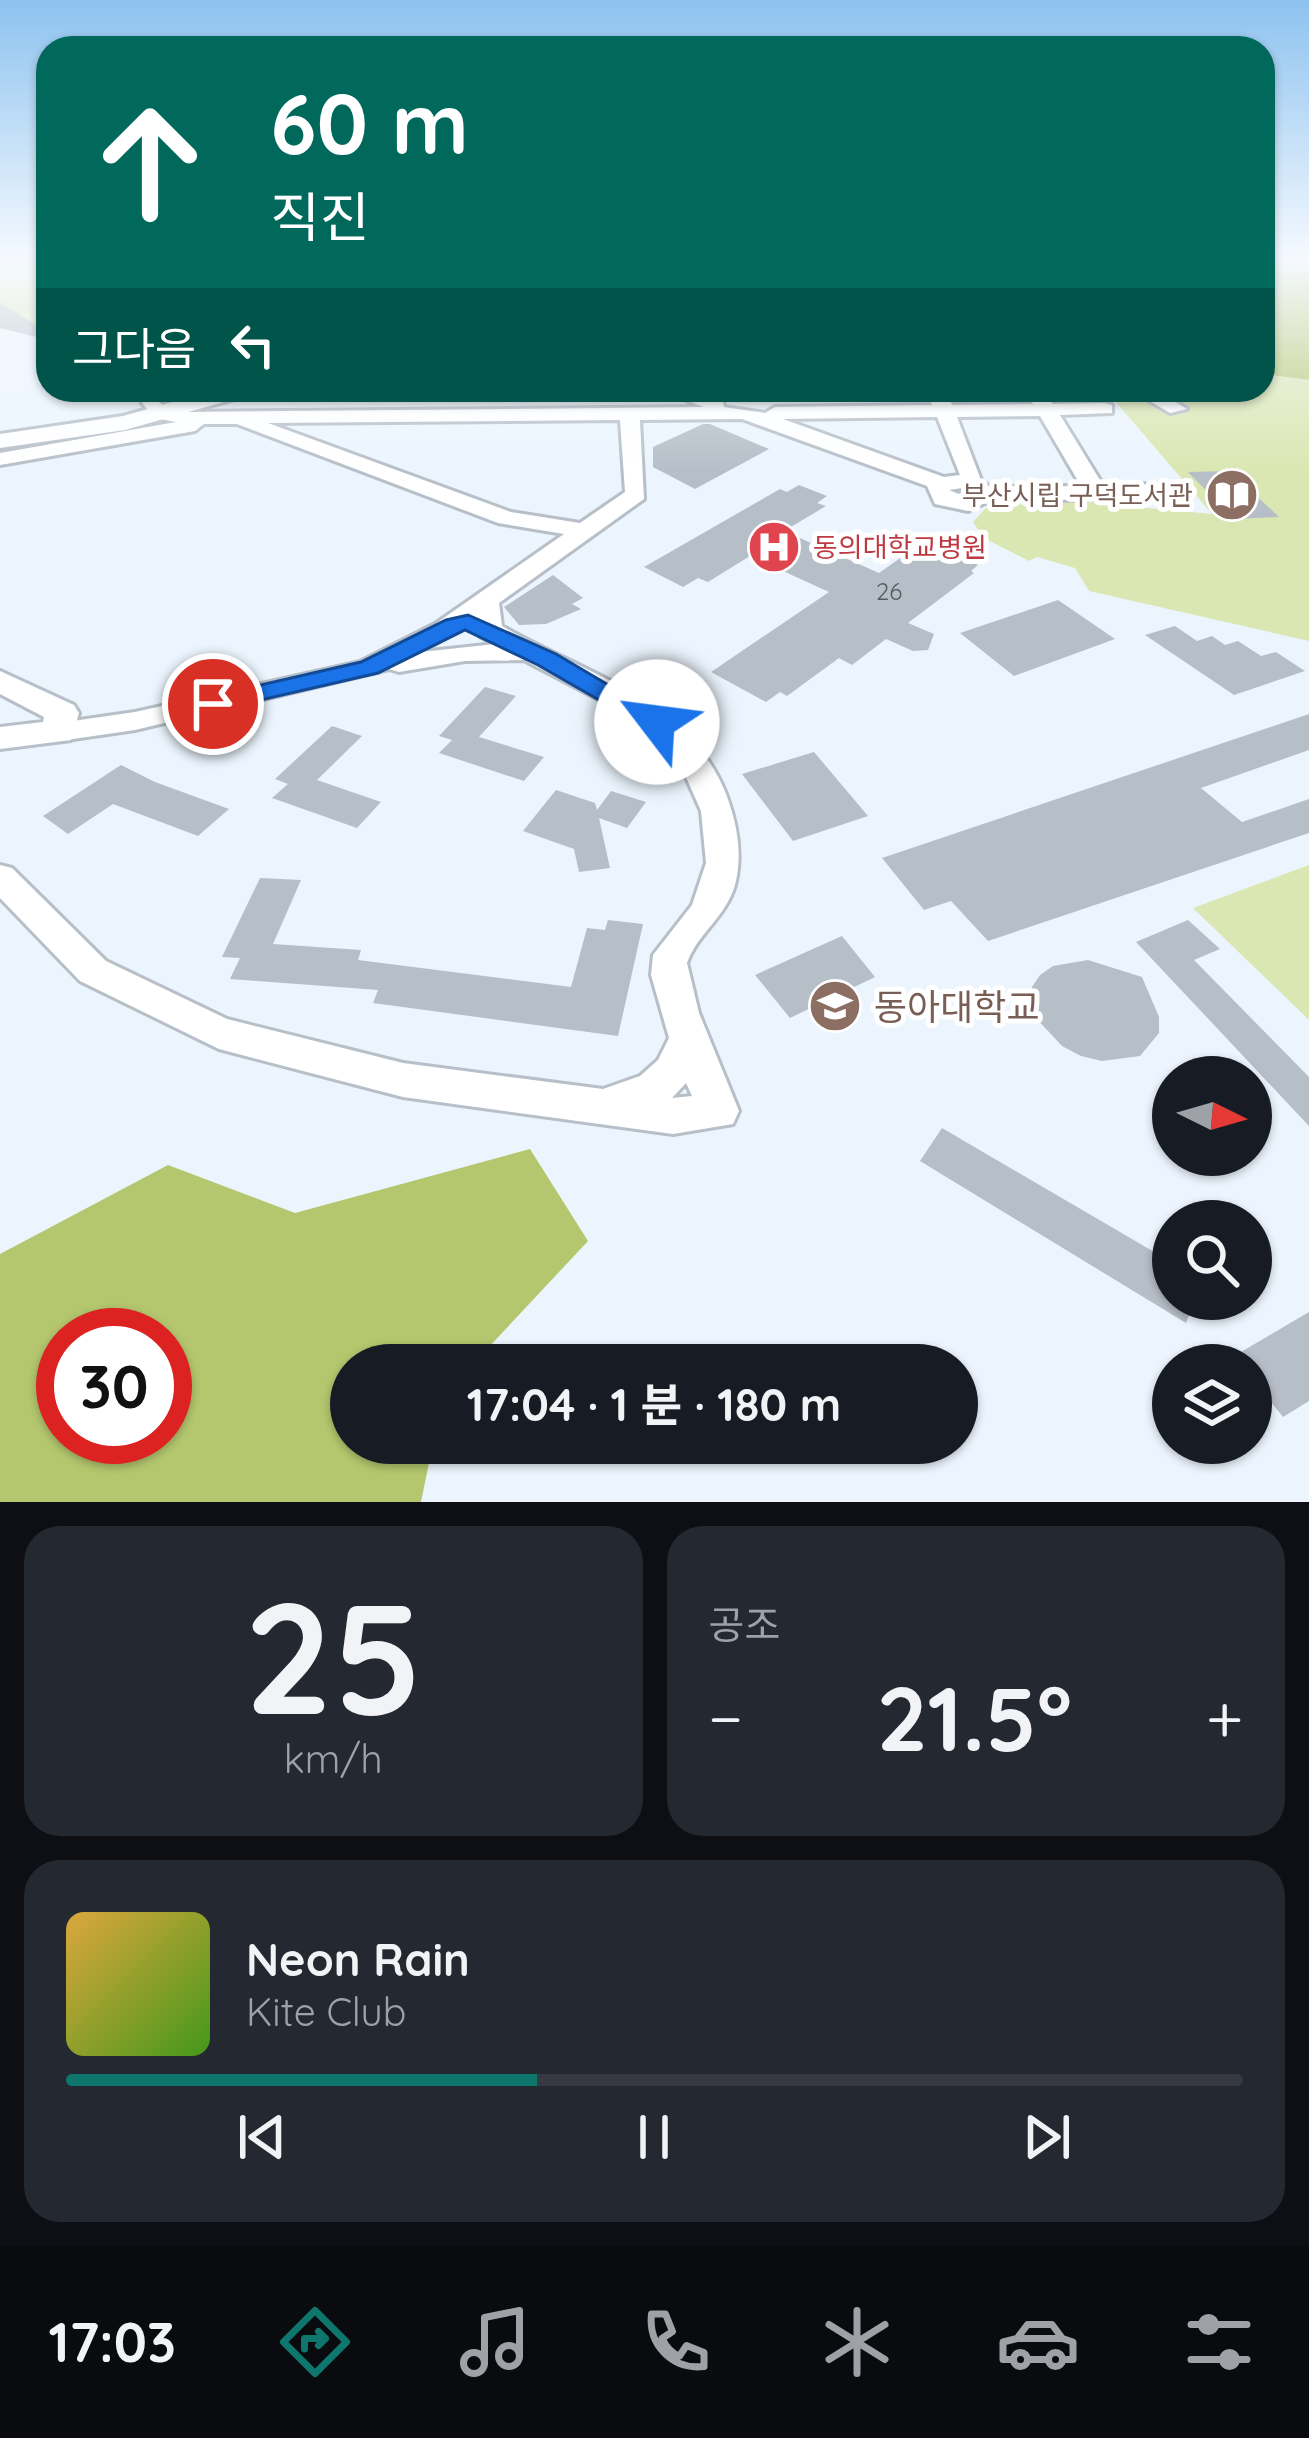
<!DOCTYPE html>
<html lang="ko">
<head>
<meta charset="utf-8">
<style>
  body { margin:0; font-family:Quicksand,"Noto Sans KR",sans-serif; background:#242831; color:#f1f3f6; height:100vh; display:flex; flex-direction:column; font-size:45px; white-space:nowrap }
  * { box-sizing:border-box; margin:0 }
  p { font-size:39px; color:#9ea1a6 }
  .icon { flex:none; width:66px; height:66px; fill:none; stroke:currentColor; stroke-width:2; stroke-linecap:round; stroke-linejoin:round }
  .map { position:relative; height:1502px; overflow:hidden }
  .sheet { display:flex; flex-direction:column; gap:24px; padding:24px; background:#0d0f14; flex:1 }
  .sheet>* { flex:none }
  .top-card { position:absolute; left:36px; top:36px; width:1239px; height:366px; border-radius:36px; box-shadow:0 3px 9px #0004; background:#00695c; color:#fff; overflow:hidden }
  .needle { width:78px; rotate:95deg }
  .controls { position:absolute; left:1152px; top:1056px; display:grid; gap:24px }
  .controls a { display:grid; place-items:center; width:120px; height:120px; border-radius:50%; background:#171b24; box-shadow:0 3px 9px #0004; font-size:60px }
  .speed { position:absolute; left:36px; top:1308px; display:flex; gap:24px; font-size:60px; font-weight:700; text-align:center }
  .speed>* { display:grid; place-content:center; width:156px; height:156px; border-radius:50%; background:#171b24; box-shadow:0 3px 9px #0004; line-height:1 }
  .speed .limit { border:18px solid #d22; background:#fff; color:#111 }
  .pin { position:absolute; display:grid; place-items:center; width:102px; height:102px; color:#fff; margin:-51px; border:6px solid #fff; border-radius:50%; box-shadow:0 3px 12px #0007 }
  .me { position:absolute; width:132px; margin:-66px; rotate:300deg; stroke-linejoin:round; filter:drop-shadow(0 0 9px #0008) }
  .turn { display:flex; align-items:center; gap:42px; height:252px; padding:0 36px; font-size:54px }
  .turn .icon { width:156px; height:156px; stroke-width:2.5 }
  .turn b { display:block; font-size:84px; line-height:102px }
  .then { display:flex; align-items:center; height:114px; padding:0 36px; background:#0003; gap:24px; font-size:45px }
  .big { font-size:90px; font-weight:700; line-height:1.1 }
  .sheet .card { flex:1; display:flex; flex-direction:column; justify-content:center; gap:18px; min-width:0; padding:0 42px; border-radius:36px; background:#242831 }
  .sheet .dial { align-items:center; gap:0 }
  .dial b { font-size:156px; line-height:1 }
  .song { display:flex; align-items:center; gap:36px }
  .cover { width:144px; height:144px; border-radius:18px; background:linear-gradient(135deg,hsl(40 70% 55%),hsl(100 70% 35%)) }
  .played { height:12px; border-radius:6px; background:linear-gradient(90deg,#0f766e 40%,#363941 40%) }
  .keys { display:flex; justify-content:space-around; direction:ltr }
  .heat { display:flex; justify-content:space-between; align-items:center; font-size:66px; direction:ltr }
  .sheet .tiles { flex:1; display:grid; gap:24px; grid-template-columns:1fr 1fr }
  .card:last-child { grid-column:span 2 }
  .trip { position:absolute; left:330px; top:1344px; width:648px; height:120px; border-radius:60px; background:#171b24; box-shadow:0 3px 9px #0004; font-weight:700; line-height:120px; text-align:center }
  .menu { display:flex; height:192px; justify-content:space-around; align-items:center; background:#090b0e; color:#9ea1a6 }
  .menu .icon { width:84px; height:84px }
  .menu .on { color:#0f766e }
  .menu b { font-size:54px; color:#f1f3f6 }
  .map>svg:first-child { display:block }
</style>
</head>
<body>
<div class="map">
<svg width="1309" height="1502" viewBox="0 0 1309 1502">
  <rect width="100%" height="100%" fill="#ecf5fe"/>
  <path fill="#dae7b2" d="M0 261H48V335L0 328Z
    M1263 374 1309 380V641L1089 591 1075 568 1037 557 1029 561 984 538 973 522 999 494 1212 514 1115 401 1099 390H1263Z
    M1309 865V1020L1193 908Z"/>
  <path fill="#b4c76e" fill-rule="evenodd" d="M1263 261H1309V380L1263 374Z
    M530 1149 588 1241 472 1365H351V1443H433L421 1502H0V1254L168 1165 295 1213ZM63 1335H165V1437H63Z"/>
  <path fill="#b6bec7" d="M0 303 48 332V340L0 328Z
    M703 424H710L769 449 695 489 653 467V447Z
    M1230 471 1279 517 1234 519 1188 472Z
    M799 485 827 496 817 503 826 506 784 531 879 573 913 549 922 553 933 546 978 565 971 571 974 573 908 623 934 634 928 650 913 651 886 639 852 665 839 658 787 696 780 692 766 702 711 672 829 592 750 556 708 582 698 578 683 587 644 567 780 489 787 492Z
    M553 575 583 598 572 604 581 609 546 624 519 625 504 607Z
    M1058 600 1115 639 1014 676 960 633Z
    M1175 626 1197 641 1212 636 1225 645 1238 641 1261 656 1276 652 1305 671 1234 695 1145 635Z
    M485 687 516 696 479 737 544 757 524 781 439 753 452 740 439 736Z
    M1309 714V750L1201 788 1242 822 1309 799V833L988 941 951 901 924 910 882 858Z
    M332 726 362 736 317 780 381 802 357 828 272 798 288 784 275 779Z
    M814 752 868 816 793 841 742 774Z
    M121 765 155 782 229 809 198 836 113 804 68 834 43 816Z
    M556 790 595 803 597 810 611 791 646 802 627 828 599 818 610 868 579 872 574 849 523 831Z
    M260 878 301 880 273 944 361 950 358 960 571 987 587 928 605 930 608 920 643 924 618 1036 373 1003 378 990 230 979 240 958 222 957Z
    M1188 920 1220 949 1194 960 1309 1077V1126L1136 942Z
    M842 936 875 977 790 1018 755 975Z
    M1088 960 1142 977 1159 1017V1033L1140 1056 1102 1061 1081 1056 1062 1046 1035 1017 1032 987 1040 975 1053 966Z
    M942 1128 1173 1263V1299H1195L1186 1323 920 1161Z
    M1309 1312V1401L1283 1417 1251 1377V1365H1219Z"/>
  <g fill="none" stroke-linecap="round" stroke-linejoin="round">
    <g stroke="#b7bfc8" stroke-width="6">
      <path id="minor" d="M659 390H689L723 401 724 407 765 413 775 407 932 405 926 390H946L952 405 1033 404 1029 397 1039 391 1053 404 1105 403 1112 405V413L1060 415 1103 485 1171 484 1182 491 1171 498 989 501 968 511 935 504 927 486 742 419 640 420 644 499 499 603 502 626C584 674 688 698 726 794 737 823 743 854 735 885 726 917 697 934 687 963L699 1013 739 1111 733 1124 673 1134 403 1097 219 1049 80 981 0 898V865L12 868 106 961 227 1019 403 1063 603 1089 640 1076 658 1060 669 1038 651 975 653 955 692 905 706 863 701 811 681 766 629 715 524 660 465 661 399 672 389 669 135 730 59 741 44 732 59 723 135 712 360 662 435 624 564 534 498 523 237 424H204L195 431 0 465V453L176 422 155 418 142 403 152 397 168 409 189 412 704 407ZM1040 416 1081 486 990 487 981 480 957 417ZM937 417 960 475 944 477 783 419ZM620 420 625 492 580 523 511 512 268 423ZM962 488 970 493 964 496 949 490ZM475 620 480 636 495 644 421 652ZM686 1083 692 1096 672 1098Z
        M1131 390H1156L1187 409 1170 413Z"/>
    </g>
    <g stroke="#b7bfc8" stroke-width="6">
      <path id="major" d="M215 390H252L248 395 125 430 0 448V434L123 416Z
        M0 671 74 705 79 713 71 740 0 749V727L43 722 44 717 0 694Z"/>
    </g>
    <use href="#minor" fill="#fff" fill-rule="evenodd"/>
    <use href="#major" fill="#fff" fill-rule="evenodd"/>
  </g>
  <linearGradient id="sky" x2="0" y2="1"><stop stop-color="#8dc2ef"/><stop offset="0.55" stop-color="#f6faff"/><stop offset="1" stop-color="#f6faff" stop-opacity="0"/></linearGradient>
  <rect width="1309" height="472" fill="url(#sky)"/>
  <path fill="#1a73e8" stroke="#114b97" stroke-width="3" d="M468 615 556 654 671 722 657 730 648 728 538 665 465 630 378 673 213 711 200 704 204 698 361 662 446 620Z"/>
  <defs>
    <g id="library-disc" transform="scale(2.7)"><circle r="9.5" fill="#8d6e63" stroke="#fff"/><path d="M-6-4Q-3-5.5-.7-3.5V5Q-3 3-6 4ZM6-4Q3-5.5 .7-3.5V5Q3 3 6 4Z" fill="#fff"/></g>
    <g id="hospital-disc" transform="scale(2.7)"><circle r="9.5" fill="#e0444e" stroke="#fff"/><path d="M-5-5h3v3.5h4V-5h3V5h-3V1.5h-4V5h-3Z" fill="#fff"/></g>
    <g id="university-disc" transform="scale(2.7)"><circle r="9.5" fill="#8d6e63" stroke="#fff"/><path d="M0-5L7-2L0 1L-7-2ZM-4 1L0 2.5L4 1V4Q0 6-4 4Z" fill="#fff"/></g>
  </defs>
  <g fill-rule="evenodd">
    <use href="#library-disc" x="1232" y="495"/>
    <use href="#hospital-disc" x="774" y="547"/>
    <use href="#university-disc" x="835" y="1006"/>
  </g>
  <g text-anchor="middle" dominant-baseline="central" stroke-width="10" stroke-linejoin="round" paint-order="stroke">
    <g font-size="24" fill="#585c61">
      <text x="889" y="591">26</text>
    </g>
    <g font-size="27" fill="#785e54" stroke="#fff" text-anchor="end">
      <text x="1193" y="495">부산시립 구덕도서관</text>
    </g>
    <g font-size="27" fill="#be3a42" stroke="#fff" text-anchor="start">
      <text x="813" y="547">동의대학교병원</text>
    </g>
    <g font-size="36" fill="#785e54" stroke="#fff" text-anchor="start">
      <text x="874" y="1006">동아대학교</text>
    </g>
  </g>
</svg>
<div class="controls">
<a><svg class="needle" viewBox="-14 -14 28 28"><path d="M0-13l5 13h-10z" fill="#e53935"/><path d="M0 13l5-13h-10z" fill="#9ea1a6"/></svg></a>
<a><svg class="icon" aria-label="search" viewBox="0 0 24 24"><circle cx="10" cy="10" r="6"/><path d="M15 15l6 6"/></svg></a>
<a><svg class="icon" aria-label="layers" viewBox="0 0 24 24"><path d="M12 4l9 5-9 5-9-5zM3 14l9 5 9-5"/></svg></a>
</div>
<div class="speed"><div class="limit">30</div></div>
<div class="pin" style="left:213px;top:704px;background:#d93025"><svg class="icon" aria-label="arrive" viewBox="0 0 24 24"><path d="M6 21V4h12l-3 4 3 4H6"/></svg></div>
<svg class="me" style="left:657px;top:722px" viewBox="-20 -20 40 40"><circle r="19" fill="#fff"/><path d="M0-13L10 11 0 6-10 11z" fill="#1a73e8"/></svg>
<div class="trip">17:04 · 1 분 · 180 m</div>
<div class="top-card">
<div class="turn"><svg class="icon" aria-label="ahead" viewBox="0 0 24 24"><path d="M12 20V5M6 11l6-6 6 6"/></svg><div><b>60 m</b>직진</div></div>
<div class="then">그다음<svg class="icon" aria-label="left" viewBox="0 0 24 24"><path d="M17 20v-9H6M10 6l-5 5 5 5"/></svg></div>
</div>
</div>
<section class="sheet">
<div class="tiles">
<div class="card dial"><b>25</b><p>km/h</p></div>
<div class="card"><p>공조</p>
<div class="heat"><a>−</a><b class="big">21.5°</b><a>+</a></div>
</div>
<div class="card">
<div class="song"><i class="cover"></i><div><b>Neon Rain</b><p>Kite Club</p></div></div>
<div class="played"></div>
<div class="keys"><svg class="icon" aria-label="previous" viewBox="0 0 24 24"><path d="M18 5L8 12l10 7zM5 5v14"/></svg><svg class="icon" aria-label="pause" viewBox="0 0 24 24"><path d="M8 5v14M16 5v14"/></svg><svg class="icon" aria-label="next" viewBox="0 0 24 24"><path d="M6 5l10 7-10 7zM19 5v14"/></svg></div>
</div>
</div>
</section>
<nav class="menu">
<b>17:03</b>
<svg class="icon on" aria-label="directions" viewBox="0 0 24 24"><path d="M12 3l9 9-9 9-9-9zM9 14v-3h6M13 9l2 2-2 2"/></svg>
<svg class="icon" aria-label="music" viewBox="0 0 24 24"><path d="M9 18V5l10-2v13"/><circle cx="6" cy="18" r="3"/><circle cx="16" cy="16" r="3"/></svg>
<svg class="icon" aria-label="phone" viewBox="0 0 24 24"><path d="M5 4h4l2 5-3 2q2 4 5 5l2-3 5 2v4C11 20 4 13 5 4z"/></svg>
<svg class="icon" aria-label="climate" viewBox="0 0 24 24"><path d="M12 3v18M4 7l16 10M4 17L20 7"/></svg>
<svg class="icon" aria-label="car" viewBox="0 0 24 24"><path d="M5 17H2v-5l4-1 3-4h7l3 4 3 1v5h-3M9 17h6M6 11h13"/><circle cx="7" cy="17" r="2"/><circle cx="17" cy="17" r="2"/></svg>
<svg class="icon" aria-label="filters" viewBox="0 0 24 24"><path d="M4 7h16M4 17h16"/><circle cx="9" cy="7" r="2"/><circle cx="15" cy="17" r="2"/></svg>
</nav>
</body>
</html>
